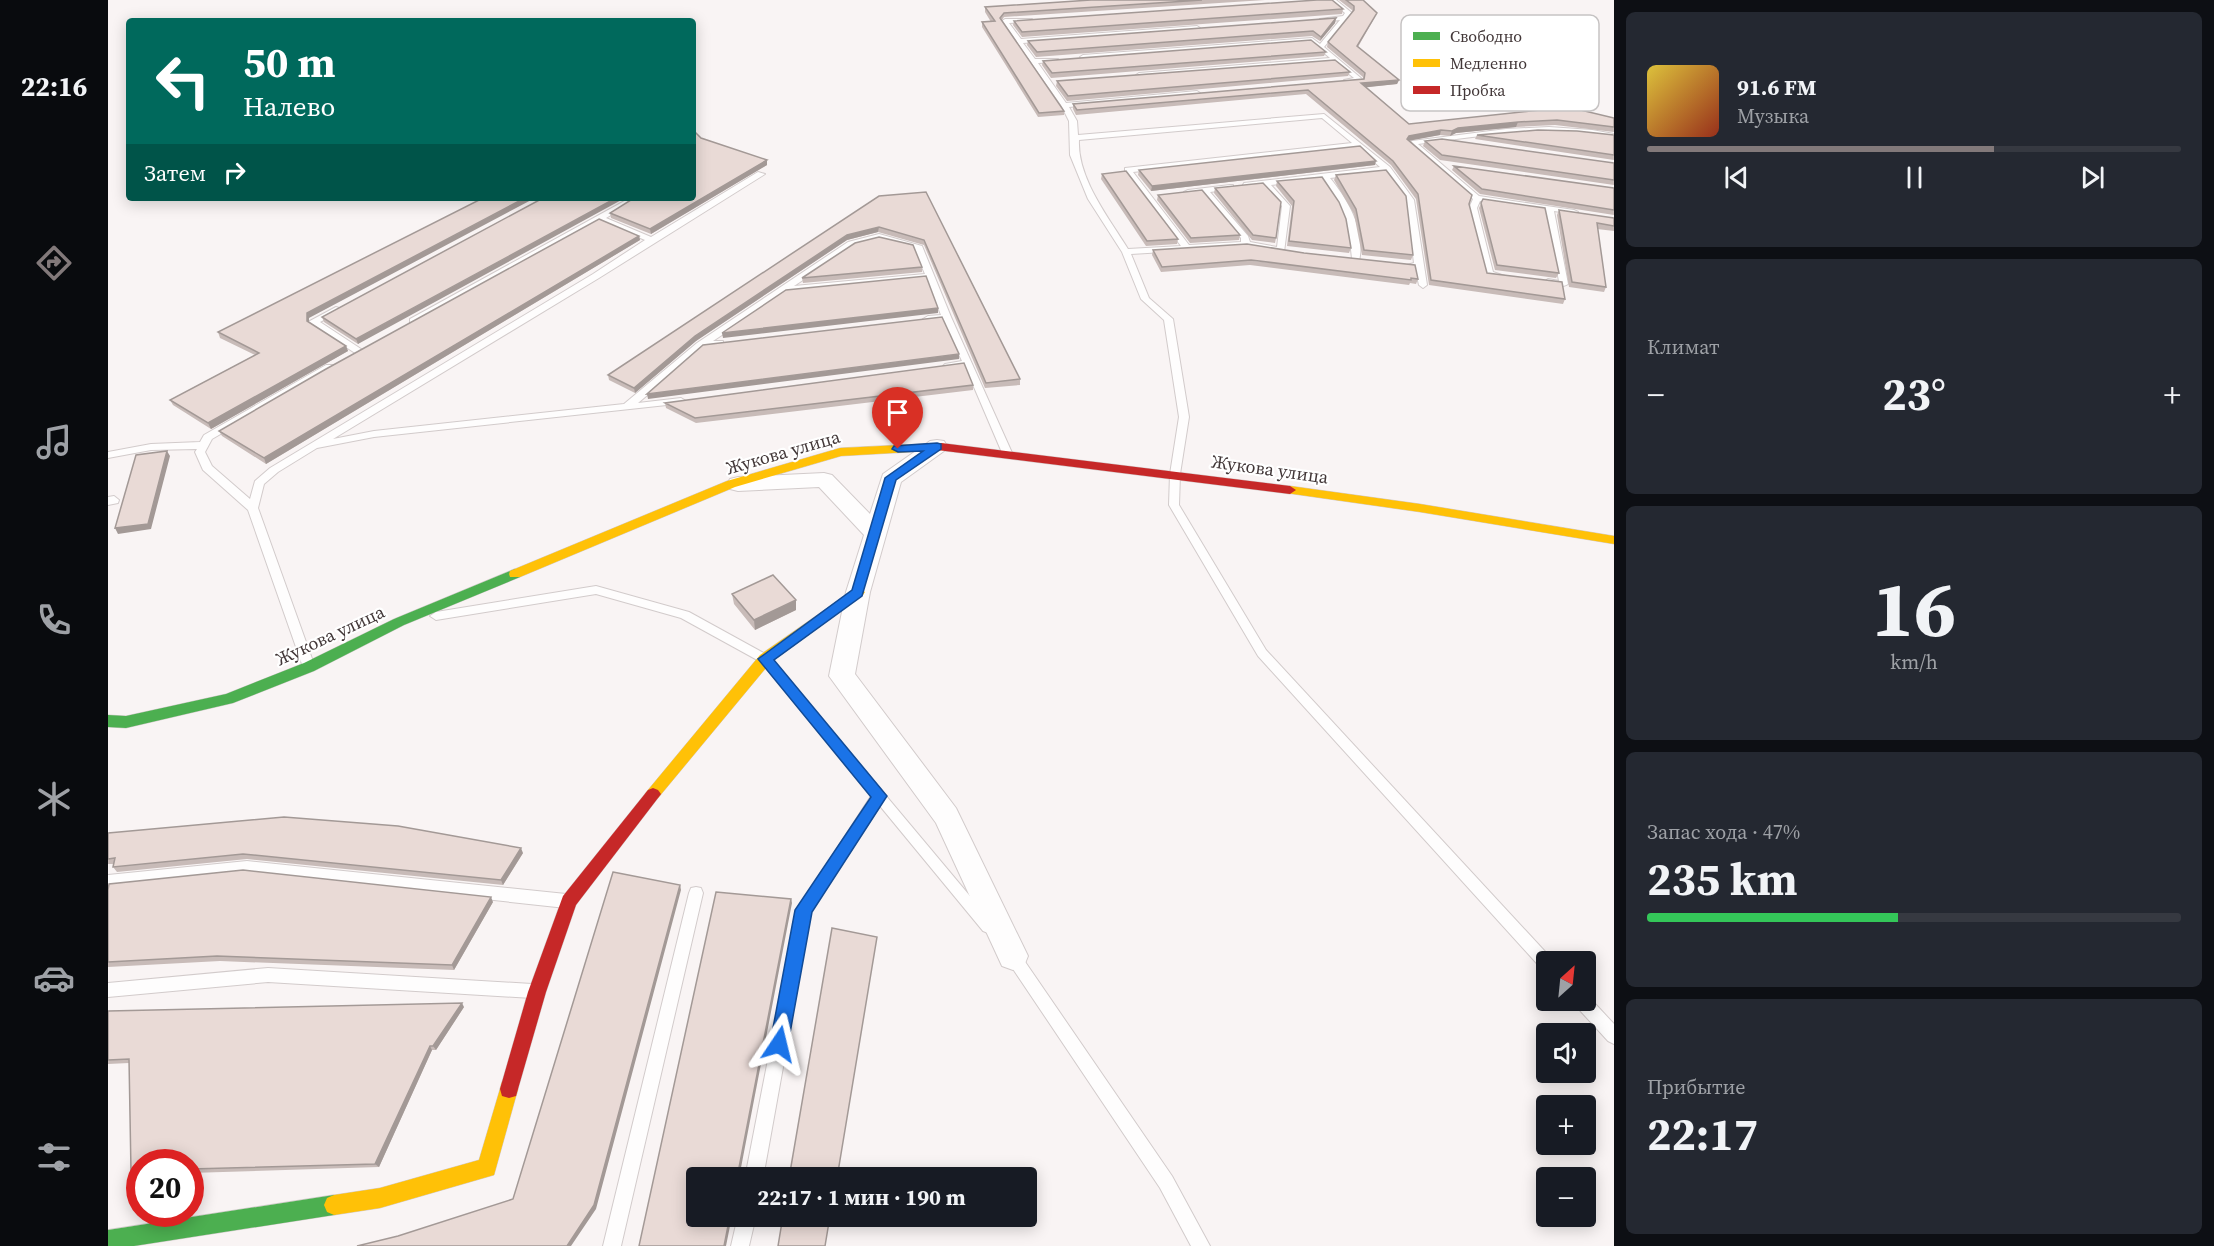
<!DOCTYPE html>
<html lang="ru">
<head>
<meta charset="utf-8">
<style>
  body { margin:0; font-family:"Source Serif 4",serif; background:#242831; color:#f1f3f6; height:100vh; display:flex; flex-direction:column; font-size:22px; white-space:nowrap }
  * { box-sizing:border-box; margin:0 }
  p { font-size:20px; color:#9ea1a6 }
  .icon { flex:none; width:33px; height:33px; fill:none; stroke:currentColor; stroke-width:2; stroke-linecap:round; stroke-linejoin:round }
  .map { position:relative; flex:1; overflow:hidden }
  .side { display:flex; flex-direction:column; gap:12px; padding:12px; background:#0d0f14; width:600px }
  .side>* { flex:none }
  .banner { position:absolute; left:18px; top:18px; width:570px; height:183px; border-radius:6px; box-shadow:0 3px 15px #0003; background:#00695c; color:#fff; overflow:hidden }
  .needle { width:39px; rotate:27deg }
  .buttons { position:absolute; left:1428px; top:951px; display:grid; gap:12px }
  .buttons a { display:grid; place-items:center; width:60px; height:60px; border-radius:6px; background:#171b24; box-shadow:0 3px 15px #0003; font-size:30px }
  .speed { position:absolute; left:18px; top:1149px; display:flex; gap:12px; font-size:30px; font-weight:700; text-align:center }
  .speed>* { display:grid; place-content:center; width:78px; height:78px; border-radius:50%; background:#171b24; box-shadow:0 3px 15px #0003; line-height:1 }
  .speed .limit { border:9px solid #d22; background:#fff; color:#111 }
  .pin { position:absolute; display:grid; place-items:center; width:51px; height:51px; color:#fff; margin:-62px -26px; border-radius:50% 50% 50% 0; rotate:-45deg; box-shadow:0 0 6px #0007 }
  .pin .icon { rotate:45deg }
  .me { position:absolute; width:66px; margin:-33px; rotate:10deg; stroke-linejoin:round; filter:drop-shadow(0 0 4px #0008) }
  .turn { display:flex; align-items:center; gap:21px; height:126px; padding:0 18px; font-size:27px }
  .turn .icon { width:78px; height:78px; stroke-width:2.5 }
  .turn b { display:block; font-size:42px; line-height:51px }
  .then { display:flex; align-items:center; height:57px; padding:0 18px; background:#0003; gap:12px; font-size:22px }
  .big { font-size:45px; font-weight:700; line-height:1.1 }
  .side .widget { flex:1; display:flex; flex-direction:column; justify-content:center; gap:9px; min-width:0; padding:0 21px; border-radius:9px; background:#242831 }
  .side .dial { align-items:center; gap:0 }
  .dial b { font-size:78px; line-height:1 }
  .song { display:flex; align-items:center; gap:18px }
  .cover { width:72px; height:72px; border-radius:9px; background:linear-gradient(135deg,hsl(50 70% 55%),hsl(10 70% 35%)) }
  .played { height:6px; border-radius:3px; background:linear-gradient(90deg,#82797a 65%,#363941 65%) }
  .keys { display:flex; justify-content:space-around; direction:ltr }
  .heat { display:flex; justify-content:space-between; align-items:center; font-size:33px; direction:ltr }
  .charge { height:9px; border-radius:4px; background:linear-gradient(90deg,#34c759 47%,#363941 0) }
  .trip { position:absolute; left:578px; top:1167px; width:351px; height:60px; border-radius:6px; background:#171b24; box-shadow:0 3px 15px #0003; font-weight:700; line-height:60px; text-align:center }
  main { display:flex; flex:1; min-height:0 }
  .tab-bar { display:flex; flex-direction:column; width:108px; justify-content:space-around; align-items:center; background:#090b0e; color:#9ea1a6 }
  .tab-bar .icon { width:42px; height:42px }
  .tab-bar .on { color:#82797a }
  .tab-bar b { font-size:27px; color:#f1f3f6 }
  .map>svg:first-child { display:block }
</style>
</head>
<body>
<main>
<nav class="tab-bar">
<b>22:16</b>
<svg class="icon on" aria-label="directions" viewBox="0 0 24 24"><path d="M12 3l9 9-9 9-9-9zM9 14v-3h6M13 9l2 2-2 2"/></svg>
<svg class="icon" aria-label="music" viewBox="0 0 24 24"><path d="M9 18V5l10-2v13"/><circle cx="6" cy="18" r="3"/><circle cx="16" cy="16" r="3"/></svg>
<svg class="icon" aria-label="phone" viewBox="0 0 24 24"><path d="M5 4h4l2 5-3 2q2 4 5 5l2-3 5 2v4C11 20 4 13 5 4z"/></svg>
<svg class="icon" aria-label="climate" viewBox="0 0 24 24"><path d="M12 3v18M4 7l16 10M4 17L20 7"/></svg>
<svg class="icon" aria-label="car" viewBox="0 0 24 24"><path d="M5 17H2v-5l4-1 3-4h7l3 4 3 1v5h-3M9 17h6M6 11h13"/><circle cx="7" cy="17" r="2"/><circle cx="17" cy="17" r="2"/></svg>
<svg class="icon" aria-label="filters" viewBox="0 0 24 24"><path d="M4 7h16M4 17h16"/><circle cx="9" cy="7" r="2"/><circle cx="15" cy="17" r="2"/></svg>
</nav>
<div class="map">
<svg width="1506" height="1246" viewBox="0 0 1506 1246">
  <rect width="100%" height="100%" fill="#f9f4f4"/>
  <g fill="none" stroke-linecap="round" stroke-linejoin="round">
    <g stroke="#d2cbcb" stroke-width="2">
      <path id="lane" d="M1221 0H1228L1244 13 1216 47 1254 79V81L1236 82V80L1246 78 1226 62 1031 77 1028 75 1031 73 1222 58 1203 42 975 59 972 57 975 55 1204 38 1212 44 1232 20 1214 22 1212 21V19L1235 16 1237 13Z
        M897 19H924V21L922 22 901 23 913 39 1089 26 1092 28 1089 30 915 43 927 59H950L951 60 948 62 930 63 958 103 1089 91 1092 93 1089 95 961 107 969 121 970 135 1216 114 1282 167 1306 200 1319 285 1315 288 1311 285 1307 268 1299 265 1306 263 1298 200 1277 172 1222 178C1240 200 1258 231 1251 261L1244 259C1241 224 1236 207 1214 179L1163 185 1182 206 1176 252 1138 247 1023 254 1041 298 1065 319 1081 417 1072 474 1071 505 1158 650 1443 958 1445 962H1438V970L1433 968 1150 656 1061 505 1062 474 1071 417 1056 320 1033 299 1014 252 980 199 962 155 961 121 953 105 894 21ZM1214 118 1244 143 1017 168V172L1073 246 1020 249C1001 218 969 178 971 140ZM1249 147 1272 167 1136 183 1135 185 1139 187 1155 186 1174 206 1169 247 1142 242 1140 236 1102 192 1125 189V185H1122L1080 190 1076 192 1080 194 1094 193 1133 238V242L1081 245 1025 172Z
        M1441 127 1484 130 1506 134V138C1441 126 1375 135 1310 144L1371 196 1466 210 1470 212 1466 214 1446 211 1460 284C1455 288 1441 286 1436 282L1440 279 1451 281 1437 210 1372 201 1369 208 1385 272 1397 276 1393 279 1378 276 1361 208 1365 199 1300 143 1304 141 1398 129Z
        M650 172 657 174 491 278 225 439 266 431 516 404 589 343 740 242 771 234 814 246 843 317 905 455 904 457 900 458 895 455 857 366 840 369 835 366 837 364 854 361 835 320 820 322 815 319 820 316 833 315 819 279 677 293 605 341H615V345L595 348 530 403 573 398 578 401 577 403 266 437 209 448 170 472 156 484 150 508 207 667 205 670H197L195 667 140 510 95 470 87 452 89 449 43 450 0 458V452L43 444 92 442 96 435 218 365H224V369L104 439 97 452 104 466 142 499 147 481 162 468 485 274 537 240 492 221 308 323H302V319L522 198H532L498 218 543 237ZM771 240 806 248 817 274 686 286 746 246Z
        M228 307 231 308V312L212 322 253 349V353H247L200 322Z
        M6 496 11 500 10 503 0 505V497Z
        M488 586 581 612 661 656 887 926 885 931 880 933 875 931 772 806 703 912 655 1178H637L689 910 763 796 653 662 573 618 488 594 328 620 322 616 328 612Z
        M139 861 458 894 463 896 465 901 463 906 458 908 139 873 0 887V875Z
        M588 887 593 888 595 893 513 1246H495L581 893 583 888Z
        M904 948 909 950 1064 1176 1102 1246H1083L1052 1188 899 960 896 955 899 950Z
        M160 968 424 984 429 986 432 991 429 996 424 998 160 982 0 997V983Z
        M1478 994 1506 1024V1044L1500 1041 1467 1005 1465 1000H1478Z
        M630 1216H648L641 1246H623Z"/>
    </g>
    <g stroke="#d2cbcb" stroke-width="2">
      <path id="street" d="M829 440 836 441 839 446 836 451 793 482 762 592 747 674 848 808 920 956 916 966 905 970 894 966 828 823 721 676 738 592 756 535 711 487 630 491 622 489 619 484 622 479 630 477 716 473 724 475 762 514 775 474 822 441Z"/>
    </g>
    <g stroke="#d2cbcb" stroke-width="1">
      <path id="fast" d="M407 569 412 571 413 574 412 577 296 625 206 671 125 703 18 728 0 727V715L18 716 118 694 196 663 286 619Z
        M226 1195 233 1198 236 1205 233 1212 226 1215 26 1246H0V1230Z"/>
    </g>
    <g stroke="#d2cbcb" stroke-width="1">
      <path id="slow" d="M833 443 837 444 839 447 837 450 733 456 627 487 412 577H402L401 574 402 571 619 481 732 448Z
        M1182 486 1312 504 1506 536V544L1312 512 1178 493 1176 490Z
        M750 587 757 592 755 595 662 663 550 798 545 800 540 798 537 794 540 790 652 655Z
        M401 1080 408 1082 410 1089 386 1175 272 1208 226 1215 219 1212 216 1205 219 1198 226 1195 272 1188 371 1160 392 1089 394 1082Z"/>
    </g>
    <g stroke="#d2cbcb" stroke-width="1">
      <path id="jam" d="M833 443 1182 486 1188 490 1182 494 829 450 827 447 829 444Z
        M545 788 550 790 553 794 550 798 468 905 438 992 410 1089 408 1096 401 1098 394 1096 392 1089 420 992 455 896 540 790Z"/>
    </g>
    <use href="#lane" fill="#fefdfd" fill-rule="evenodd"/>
    <use href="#street" fill="#fefdfd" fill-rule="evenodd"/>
    <use href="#fast" fill="#4caf50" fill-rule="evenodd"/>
    <use href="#slow" fill="#ffc107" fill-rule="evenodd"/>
    <use href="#jam" fill="#c62828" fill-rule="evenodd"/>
  </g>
  <path fill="#c8bbb8" d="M983 0H1157L896 17 894 20 956 111V115L930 117 874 27V22H883L877 12V7Z
    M1231 0H1255L1267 17 1250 47 1291 80 1289 84 1258 87 1301 124 1506 118V132L1447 125 1408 127 1348 133 1342 136 1332 135 1302 140 1361 204 1379 273 1457 299 1455 304 1321 285 1308 199 1283 165 1198 94 968 115 965 109V104L1255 79V77L1219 47 1220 42 1245 12 1244 10Z
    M1235 9 1234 14 914 37 905 25 906 21Z
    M1228 18 1227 23 1212 41 1204 36 928 57 919 45 920 41Z
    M1218 52 1216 56 943 78 934 65 935 61Z
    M1242 72 1240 76 959 101 948 86 949 81Z
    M1369 135H1506V160L1367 139Z
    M593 138 659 165 543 234 503 218 502 213 585 198Z
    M1317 141 1506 163V185L1332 160 1315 146Z
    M1267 165 1043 191 1030 175 1031 170Z
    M1346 166 1506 188V215L1372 194 1344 170Z
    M994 174 1070 239 1069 244 1038 246 993 179Z
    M1228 175 1305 255 1303 260 1254 255 1246 214 1226 180Z
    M1169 181 1243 248 1241 253 1179 246 1184 206 1168 186Z
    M1107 188 1168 238 1167 243 1144 240 1106 193Z
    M818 192 912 379V385L877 388 816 245 770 232 739 240 588 341 527 393 501 380 500 375Z
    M1050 195 1132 235 1131 240 1082 243 1049 200Z
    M435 198 250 344 216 322 214 317Z
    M1375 199 1451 273 1448 278 1387 270 1371 208Z
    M1451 210 1506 218V231L1489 229 1498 287 1496 292 1461 287 1449 215Z
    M531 236 532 240 158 464 114 436 111 431Z
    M1045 250 1310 279 1308 284 1302 283 1301 285 1142 265 1053 272 1044 255Z
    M814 267V272L695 283 694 278Z
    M201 318V322L238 346 240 351 103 429 65 405 62 400 147 355 112 338 110 332Z
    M865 385V390L588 423 558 408 557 403Z
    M624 594 688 600V610L647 630 626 604Z
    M0 833 415 853 395 885 139 859 9 872 5 867 6 864H0Z
    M0 890 385 902 346 970 112 961 0 967Z
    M356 1007 328 1050H324L271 1167 82 1173V1162H32V1174L28 1175 23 1171 21 1063 0 1064V1011Z"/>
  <path fill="#a39996" d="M1228 18 1227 23 1212 41 1213 37Z
    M1291 80 1289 84 1252 88 1253 83Z
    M1410 122 1408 127 1348 133 1342 136 1344 131 1350 128Z
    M1333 130 1332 135 1300 141 1299 139 1301 136Z
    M659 160V165L543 234 542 229Z
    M1268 161 1267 165 1043 191 1044 186Z
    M417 198H427L201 318V326L199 321V313Z
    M508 198H517L250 344 248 339Z
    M771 227 770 232 739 240 588 341 527 393 526 388 587 336 739 235Z
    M531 236 532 240 158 464 156 458Z
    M830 308V313L615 338 614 333Z
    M238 346 240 351 103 429 100 423Z
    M851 354V359L540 399 539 394Z
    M59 451 62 456 43 529 10 534 7 528Z
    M688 600V610L647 630 646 620Z
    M413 848 415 853 395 885 393 880Z
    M572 885 573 890 488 1209 463 1246H459Z
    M383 897 385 902 346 970 344 965Z
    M683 899 684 903 631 1178H629Z
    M354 1003 356 1007 328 1050 325 1046Z
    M322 1046 324 1050 271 1167 267 1164Z
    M622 1216H624L618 1246H616Z"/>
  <path fill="#e9dad6" stroke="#a39996" stroke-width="1.5" d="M983 0H1094L896 13 892 18 956 111 931 113 874 22 887 21 877 7Z
    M1209 0H1224L1235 9 914 32 906 21Z
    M1238 0H1255L1269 13 1249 46 1291 80 1253 83 1301 124 1460 107 1506 118V127L1449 120 1410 122 1350 128 1344 131 1333 130 1301 136 1299 139 1364 195 1361 204 1379 273 1454 282 1457 299 1323 280 1310 194 1285 161 1200 90 969 110 965 104 1256 79 1257 73 1220 42 1246 10V6Z
    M1228 18 1213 37 1205 31 929 52 920 41Z
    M1203 40 1218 52 944 73 935 61Z
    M1227 60 1242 72 960 96 949 81Z
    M585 130 593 138 659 160 542 229 502 213 526 198H585Z
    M1430 130 1469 131 1506 135V155L1369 135Z
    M1334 139 1506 163V180L1334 155 1317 141Z
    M1252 146 1268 161 1044 186 1031 170Z
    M1346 166 1506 188V210L1374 189Z
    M1278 170 1298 196 1305 255 1256 250 1248 209 1228 175Z
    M1018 171 1070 239 1039 241 994 174Z
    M1214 177 1231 202 1238 219 1243 248 1181 241 1186 201 1169 181Z
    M1155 183 1173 202 1168 238 1145 235 1107 188Z
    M1094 190 1132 235 1083 238 1050 195Z
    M818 192 912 379 878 383 816 240 771 227 739 235 587 336 526 388 500 375 771 196Z
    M375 198H417L199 313V321L238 346 100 423 62 400 151 353 110 332Z
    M435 198H508L248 339 214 317Z
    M1375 199 1437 208 1451 273 1389 265 1373 203Z
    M1451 210 1506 218V226L1489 223 1498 287 1464 282Z
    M491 219 531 236 156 458 111 431 218 369Z
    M771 237 805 245 814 267 694 278 747 243Z
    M1139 244 1196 253 1307 265 1310 279 1303 278V280L1143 260 1054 267 1045 250Z
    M818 276 830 308 614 333 678 290Z
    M834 317 851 354 539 394 595 345Z
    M856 363 865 385 587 418 557 403Z
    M59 451 40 524 7 528 28 455Z
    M665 575 688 600 646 620 624 594Z
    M176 817 290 826 413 848 393 880 135 854 5 867 7 858 0 859V833Z
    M135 870 383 897 344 965 109 956 0 962V890L1 884Z
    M505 872 572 885 486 1205 459 1246H249L290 1236 405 1199Z
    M608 892 683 899 629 1178H588V1216H622L616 1246H531Z
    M724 928 769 937 729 1178H681Z
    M354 1003 325 1046H322L267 1164 82 1169V1162H32V1171H23L21 1059 0 1060V1011Z
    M675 1216H722L717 1246H670Z"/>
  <path fill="#1a73e8" stroke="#114b97" stroke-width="1.5" d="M829 443 833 444V449L788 480 754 596 666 660 779 796 704 912 680 1044 678 1050 671 1053 665 1050 662 1044 687 910 763 797 650 659 744 590 777 478 815 451 790 452 784 449 786 446Z"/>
  <g text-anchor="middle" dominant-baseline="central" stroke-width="4.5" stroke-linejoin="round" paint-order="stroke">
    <g font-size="18" fill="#423738" stroke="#fff">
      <text transform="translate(675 452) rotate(-16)">Жукова улица</text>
      <text transform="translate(1162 469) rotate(8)">Жукова улица</text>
      <text transform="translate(222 635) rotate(-25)">Жукова улица</text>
    </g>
  </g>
  <rect x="1293" y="15" width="198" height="96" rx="9" fill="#fff" stroke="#c6c3c3" stroke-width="1.5"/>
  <rect x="1305" y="32" width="27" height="8" fill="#4caf50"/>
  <rect x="1305" y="59" width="27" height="8" fill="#ffc107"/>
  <rect x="1305" y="86" width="27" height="8" fill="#c62828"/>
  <g font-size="16" fill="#423738">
    <text x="1342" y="42">Свободно</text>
    <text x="1342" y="69">Медленно</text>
    <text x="1342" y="96">Пробка</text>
  </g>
</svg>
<div class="buttons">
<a><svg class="needle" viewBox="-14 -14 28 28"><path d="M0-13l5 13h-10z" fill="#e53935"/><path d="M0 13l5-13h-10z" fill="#9ea1a6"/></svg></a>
<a><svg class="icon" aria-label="sound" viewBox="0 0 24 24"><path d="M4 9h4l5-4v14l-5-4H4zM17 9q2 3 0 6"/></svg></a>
<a>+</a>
<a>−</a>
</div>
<div class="speed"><div class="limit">20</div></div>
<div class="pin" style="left:790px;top:449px;background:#d93025"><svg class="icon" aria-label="arrive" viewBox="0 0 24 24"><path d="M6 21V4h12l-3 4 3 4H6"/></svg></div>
<svg class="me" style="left:671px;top:1044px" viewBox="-20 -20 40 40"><path d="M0-17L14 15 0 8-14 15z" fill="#1a73e8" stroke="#fff" stroke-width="4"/></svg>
<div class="trip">22:17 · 1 мин · 190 m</div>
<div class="banner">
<div class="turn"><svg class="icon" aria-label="left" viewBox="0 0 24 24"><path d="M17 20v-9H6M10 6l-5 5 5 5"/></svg><div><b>50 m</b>Налево</div></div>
<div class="then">Затем<svg class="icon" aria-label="right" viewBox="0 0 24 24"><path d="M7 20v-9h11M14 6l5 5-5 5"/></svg></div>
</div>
</div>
<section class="side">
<div class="widget">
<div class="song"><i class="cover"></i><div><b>91.6 FM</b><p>Музыка</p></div></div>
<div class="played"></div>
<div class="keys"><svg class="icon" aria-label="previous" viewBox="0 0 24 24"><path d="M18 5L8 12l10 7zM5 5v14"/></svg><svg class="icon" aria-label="pause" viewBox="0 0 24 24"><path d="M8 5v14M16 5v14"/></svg><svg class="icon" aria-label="next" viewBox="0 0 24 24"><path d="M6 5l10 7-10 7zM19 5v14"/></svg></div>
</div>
<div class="widget"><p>Климат</p>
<div class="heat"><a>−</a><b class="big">23°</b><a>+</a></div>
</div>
<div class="widget dial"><b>16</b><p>km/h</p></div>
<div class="widget"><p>Запас хода · 47%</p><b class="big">235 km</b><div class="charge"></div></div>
<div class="widget"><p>Прибытие</p><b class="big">22:17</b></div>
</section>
</main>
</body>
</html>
